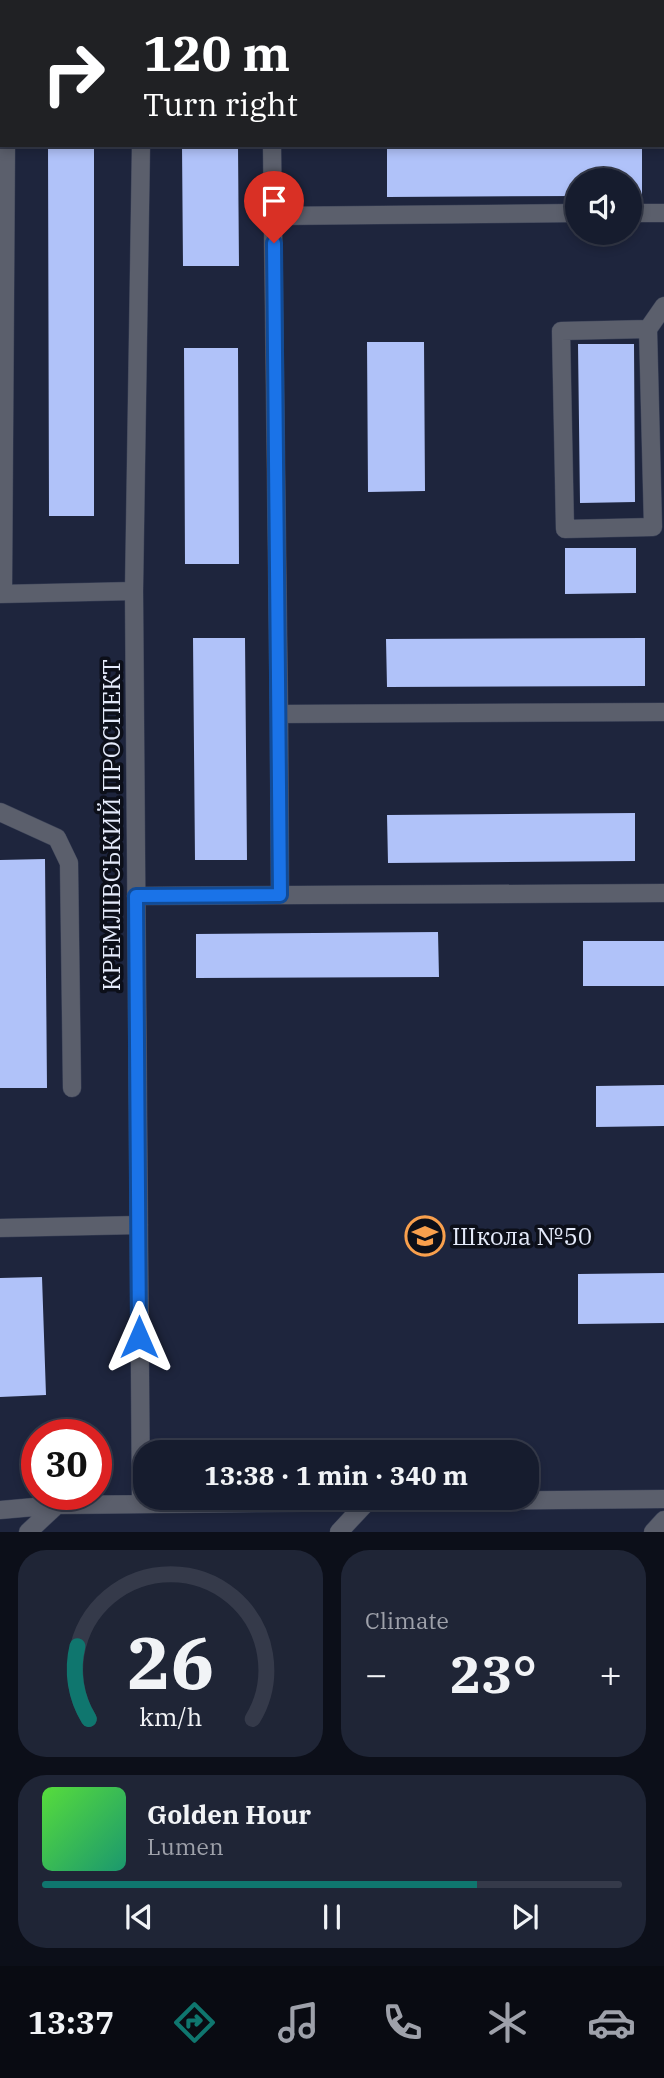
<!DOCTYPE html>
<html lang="en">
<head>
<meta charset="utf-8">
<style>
  body { margin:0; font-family:"IBM Plex Serif",serif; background:#1f2536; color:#f1f3f6; height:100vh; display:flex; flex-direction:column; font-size:26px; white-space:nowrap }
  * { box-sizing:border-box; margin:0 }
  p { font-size:23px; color:#9ea1aa }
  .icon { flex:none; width:38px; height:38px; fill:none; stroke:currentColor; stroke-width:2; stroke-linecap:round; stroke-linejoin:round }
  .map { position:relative; height:1532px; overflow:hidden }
  .panel { display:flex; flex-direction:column; gap:18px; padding:18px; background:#0c0f19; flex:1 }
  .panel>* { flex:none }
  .banner { position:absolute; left:0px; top:0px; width:665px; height:147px; box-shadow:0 4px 10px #0003,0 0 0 2px #353a4a; background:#202124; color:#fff; overflow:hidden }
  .buttons { position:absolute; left:565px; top:168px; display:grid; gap:14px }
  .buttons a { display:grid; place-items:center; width:77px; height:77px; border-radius:50%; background:#161c2e; box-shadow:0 4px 10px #0003,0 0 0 2px #353a4a; font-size:35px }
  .speed { position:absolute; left:21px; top:1419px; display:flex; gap:14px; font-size:35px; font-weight:700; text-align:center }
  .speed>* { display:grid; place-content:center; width:91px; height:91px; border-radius:50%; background:#161c2e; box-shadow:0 4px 10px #0003,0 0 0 2px #353a4a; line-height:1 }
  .speed .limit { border:10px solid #d22; background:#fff; color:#111 }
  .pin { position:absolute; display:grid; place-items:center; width:60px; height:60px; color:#fff; margin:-72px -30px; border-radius:50% 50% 50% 0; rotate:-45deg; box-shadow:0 0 7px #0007 }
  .pin .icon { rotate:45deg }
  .me { position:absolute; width:77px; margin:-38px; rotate:0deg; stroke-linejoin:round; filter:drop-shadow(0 0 5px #0008) }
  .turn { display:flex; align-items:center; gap:24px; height:147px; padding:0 28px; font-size:32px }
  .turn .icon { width:91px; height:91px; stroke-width:2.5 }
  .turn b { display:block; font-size:49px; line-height:60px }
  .big { font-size:52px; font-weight:700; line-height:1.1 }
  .panel .widget { flex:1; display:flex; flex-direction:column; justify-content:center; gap:10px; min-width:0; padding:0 24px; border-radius:28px; background:#1f2536 }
  .panel .dial { align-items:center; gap:0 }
  .dial svg { height:182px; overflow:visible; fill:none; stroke:#353a4a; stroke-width:7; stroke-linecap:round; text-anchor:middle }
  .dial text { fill:#f1f3f6; stroke:none }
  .song { display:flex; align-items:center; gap:21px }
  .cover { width:84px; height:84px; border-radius:10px; background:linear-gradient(135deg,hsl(110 70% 55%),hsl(160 70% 35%)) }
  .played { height:7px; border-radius:4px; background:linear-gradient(90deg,#0f766e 75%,#353a4a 75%) }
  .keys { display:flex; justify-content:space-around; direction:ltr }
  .heat { display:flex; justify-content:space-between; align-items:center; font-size:38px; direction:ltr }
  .panel .tiles { flex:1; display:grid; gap:18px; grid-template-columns:1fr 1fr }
  .widget:last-child { grid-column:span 2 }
  .trip { position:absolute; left:133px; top:1440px; width:406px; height:70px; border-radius:28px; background:#161c2e; box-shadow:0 4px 10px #0003,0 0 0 2px #353a4a; font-weight:700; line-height:70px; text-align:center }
  .tabs { display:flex; height:112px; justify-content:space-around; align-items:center; background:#090b12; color:#9ea1aa }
  .tabs .icon { width:49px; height:49px }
  .tabs .on { color:#0f766e }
  .tabs b { font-size:32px; color:#f1f3f6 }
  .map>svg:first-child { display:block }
</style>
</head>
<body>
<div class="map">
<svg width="664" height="1532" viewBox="0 0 664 1532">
  <rect width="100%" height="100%" fill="#1e253d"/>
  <path fill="#b0c2f9" d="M48 145H94V516H49Z
    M182 145H238L239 266H183Z
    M642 146V196H630V180H578V196L387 197V148Z
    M367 342H424L425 491 368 492Z
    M578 344H634L635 502 580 503Z
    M184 348H238L239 564H185Z
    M565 548H636V593L565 594Z
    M193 638H245L247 860H195Z
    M645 638V686L387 687 386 639Z
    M635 813V861L388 863 387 815Z
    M45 859 47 1088H0V860Z
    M438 932 439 977 196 978V934Z
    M583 941H664V986H583Z
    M664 1085V1126L596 1127V1086Z
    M664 1273V1323L578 1324V1274Z
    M42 1277 46 1395 0 1397V1278Z"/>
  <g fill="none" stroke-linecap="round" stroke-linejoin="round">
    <g stroke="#3a4157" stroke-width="19">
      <path id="minor" d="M271 0V2
        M523 0 525 2
        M6 2V0
        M143 2V0
        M566 2V0
        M663 125H664
        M272 145 279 714
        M630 213H664
        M273 216 578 213
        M648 329 561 331 565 529 653 527 648 329 664 306
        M3 593 6 145
        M0 594 134 591
        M0 812 57 838 69 863 72 1088
        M280 895 279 714 664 712
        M136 896 664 893
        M0 1228 139 1225
        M141 1504 134 591 141 145
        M0 1510 57 1505 664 1499
        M28 1532 57 1505
        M339 1532 366 1503
        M653 1532 664 1520"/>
    </g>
    <use href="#minor" stroke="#5b5f6c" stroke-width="18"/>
  </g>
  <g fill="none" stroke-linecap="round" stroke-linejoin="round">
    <g stroke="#114b97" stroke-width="18">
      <path id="route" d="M139 1337 136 896 280 895 274 243"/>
    </g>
    <use href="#route" stroke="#1a73e8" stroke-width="12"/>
  </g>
  <defs>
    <g id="school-ring" transform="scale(2.0125)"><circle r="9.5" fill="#0c0f19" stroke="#f9a04d" stroke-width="1.5"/><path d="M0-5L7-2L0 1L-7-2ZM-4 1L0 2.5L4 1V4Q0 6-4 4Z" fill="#f9a04d"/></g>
  </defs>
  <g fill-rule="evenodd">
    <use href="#school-ring" x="425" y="1236"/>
  </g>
  <g text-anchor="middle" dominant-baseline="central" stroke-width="7" stroke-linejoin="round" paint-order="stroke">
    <g font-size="24" fill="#e4eafa" stroke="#0c0f19">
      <text transform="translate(111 825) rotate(-90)">КРЕМЛІВСЬКИЙ ПРОСПЕКТ</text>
    </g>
    <g font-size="24" fill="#e4eafa" stroke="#0c0f19" text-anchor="start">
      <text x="452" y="1236">Школа №50</text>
    </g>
  </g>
</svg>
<div class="buttons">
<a><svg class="icon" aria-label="sound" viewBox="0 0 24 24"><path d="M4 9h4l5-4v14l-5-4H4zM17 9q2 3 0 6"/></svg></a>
</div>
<div class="speed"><div class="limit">30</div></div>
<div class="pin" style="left:274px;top:243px;background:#d93025"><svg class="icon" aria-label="arrive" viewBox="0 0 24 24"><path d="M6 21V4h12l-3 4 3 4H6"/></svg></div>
<svg class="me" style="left:139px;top:1337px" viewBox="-20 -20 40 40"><path d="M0-17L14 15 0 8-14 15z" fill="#1a73e8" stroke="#fff" stroke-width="4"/></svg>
<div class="trip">13:38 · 1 min · 340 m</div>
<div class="banner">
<div class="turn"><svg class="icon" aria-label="right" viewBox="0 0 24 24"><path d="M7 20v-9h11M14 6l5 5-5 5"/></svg><div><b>120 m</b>Turn right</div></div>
</div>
</div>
<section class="panel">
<div class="tiles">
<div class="widget dial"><svg viewBox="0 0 100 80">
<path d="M14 69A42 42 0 1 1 86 69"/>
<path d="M14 69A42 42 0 0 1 9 37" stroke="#0f766e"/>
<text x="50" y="56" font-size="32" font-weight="700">26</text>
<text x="50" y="72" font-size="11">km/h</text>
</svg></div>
<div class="widget"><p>Climate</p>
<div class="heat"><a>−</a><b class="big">23°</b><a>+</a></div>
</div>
<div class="widget">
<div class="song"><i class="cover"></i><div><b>Golden Hour</b><p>Lumen</p></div></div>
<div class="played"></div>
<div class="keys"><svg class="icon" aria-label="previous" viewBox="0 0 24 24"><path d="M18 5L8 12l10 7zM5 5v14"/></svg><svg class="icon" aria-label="pause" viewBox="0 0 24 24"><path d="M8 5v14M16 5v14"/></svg><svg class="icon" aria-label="next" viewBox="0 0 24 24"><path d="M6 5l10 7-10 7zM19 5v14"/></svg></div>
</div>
</div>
</section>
<nav class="tabs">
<b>13:37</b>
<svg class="icon on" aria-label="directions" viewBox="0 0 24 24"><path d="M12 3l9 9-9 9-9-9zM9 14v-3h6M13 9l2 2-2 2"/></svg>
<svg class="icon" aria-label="music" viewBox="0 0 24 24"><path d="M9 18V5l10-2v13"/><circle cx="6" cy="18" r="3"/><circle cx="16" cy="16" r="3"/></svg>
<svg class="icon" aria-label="phone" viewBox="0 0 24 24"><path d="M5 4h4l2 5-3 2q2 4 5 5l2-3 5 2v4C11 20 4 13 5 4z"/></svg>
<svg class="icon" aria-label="climate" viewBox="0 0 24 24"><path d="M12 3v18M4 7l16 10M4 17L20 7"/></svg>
<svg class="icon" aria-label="car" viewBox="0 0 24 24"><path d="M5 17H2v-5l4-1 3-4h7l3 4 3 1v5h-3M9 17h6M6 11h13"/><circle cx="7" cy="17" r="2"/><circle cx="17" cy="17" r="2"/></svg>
</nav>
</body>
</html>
